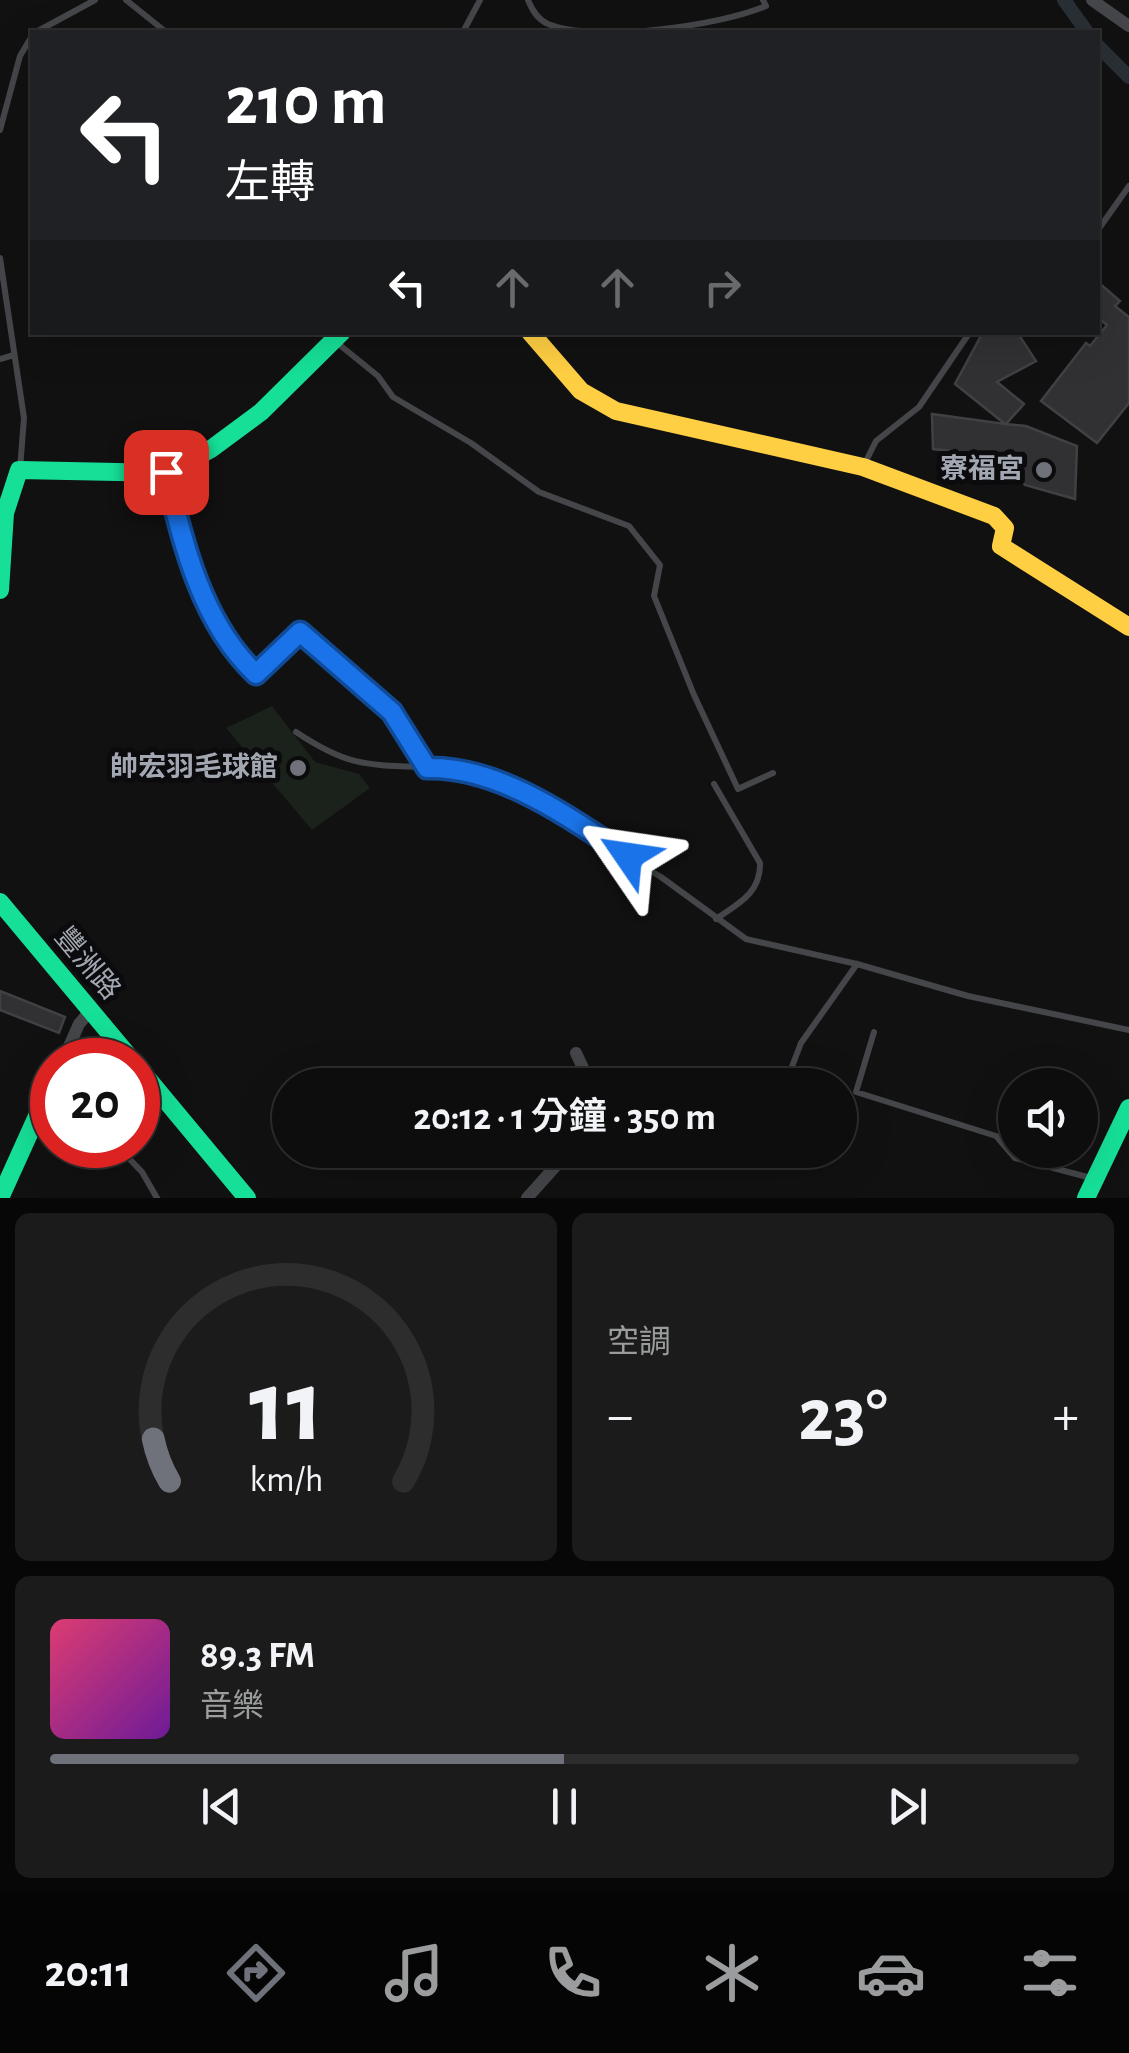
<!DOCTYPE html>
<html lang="zh-TW">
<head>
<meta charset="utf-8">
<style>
  body { margin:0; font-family:"Alegreya Sans","Noto Sans TC",sans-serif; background:#1b1b1b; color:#f1f3f6; height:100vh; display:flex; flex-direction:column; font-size:38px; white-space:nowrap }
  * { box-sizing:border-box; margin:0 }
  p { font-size:32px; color:#9a9c9d }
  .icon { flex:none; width:55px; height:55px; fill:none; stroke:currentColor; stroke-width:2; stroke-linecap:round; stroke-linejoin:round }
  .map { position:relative; height:1198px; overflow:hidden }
  .details { display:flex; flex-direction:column; gap:15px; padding:15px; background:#070707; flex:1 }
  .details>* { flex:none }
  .top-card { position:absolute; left:30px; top:30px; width:1070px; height:305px; border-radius:0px; box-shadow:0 10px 40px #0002,0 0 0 2px #2d2d2e; background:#202124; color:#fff; overflow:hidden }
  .controls { position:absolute; left:998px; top:1068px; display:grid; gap:20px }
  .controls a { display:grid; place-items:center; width:100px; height:100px; border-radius:50%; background:#0d0d0d; box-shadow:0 10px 40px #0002,0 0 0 2px #2d2d2e; font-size:50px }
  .speed { position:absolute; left:30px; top:1038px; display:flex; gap:20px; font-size:50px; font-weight:700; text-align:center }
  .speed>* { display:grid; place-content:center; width:130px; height:130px; border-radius:50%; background:#0d0d0d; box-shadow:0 10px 40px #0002,0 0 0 2px #2d2d2e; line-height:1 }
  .speed .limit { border:15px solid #d22; background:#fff; color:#111 }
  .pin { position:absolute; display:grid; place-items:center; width:85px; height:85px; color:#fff; margin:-42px; border-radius:20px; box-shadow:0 5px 15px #0006 }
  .me { position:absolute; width:110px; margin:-55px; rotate:302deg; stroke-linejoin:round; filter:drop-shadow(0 0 8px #0008) }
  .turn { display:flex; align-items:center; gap:35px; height:210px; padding:0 30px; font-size:45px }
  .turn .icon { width:130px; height:130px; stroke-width:2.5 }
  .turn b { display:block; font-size:70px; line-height:85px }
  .lanes { display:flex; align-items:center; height:95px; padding:0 30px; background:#0003; justify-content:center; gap:50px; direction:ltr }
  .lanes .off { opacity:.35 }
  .big { font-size:75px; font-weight:600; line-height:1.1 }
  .details .card { flex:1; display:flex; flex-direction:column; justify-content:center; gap:15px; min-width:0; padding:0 35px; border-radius:15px; background:#1b1b1b }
  .details .dial { align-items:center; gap:0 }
  .dial svg { height:260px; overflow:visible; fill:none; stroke:#2d2d2e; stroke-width:7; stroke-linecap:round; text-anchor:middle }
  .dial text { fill:#f1f3f6; stroke:none }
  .song { display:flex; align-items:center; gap:30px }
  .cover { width:120px; height:120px; border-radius:15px; background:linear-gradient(135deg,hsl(340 70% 55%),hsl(280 70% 35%)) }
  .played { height:10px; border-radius:5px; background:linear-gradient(90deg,#6f727a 50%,#2d2d2e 50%) }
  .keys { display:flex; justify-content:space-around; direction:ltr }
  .heat { display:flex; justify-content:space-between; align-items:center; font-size:55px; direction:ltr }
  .details .tiles { flex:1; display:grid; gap:15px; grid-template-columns:1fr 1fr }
  .card:last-child { grid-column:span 2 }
  .trip { position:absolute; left:272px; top:1068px; width:585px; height:100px; border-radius:50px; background:#0d0d0d; box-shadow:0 10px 40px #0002,0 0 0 2px #2d2d2e; font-weight:600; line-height:100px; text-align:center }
  .dock { display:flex; height:160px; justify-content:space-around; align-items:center; background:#050505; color:#9a9c9d }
  .dock .icon { width:70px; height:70px }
  .dock .current { color:#6f727a }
  .dock b { font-size:45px; color:#f1f3f6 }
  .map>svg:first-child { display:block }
</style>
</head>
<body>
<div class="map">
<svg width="1129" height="1198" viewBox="0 0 1129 1198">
  <rect width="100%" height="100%" fill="#111"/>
  <path fill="#1b211b" d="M272 706 315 762 359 774 370 788 312 830 226 728Z"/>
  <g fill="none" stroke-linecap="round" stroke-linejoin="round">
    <path stroke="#293035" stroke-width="14" d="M1064 0 1087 32
      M1098 46 1129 77"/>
  </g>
  <path fill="#313133" stroke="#404144" stroke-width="2.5" d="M1098 282 1120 301 1115 306 1129 317V403L1097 443 1041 401 1086 343 1090 346 1107 325 1098 318Z
    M983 332H1017L1036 361 997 382 1024 404 1006 424 1026 426 1077 446 1075 499 1025 485 999 456 933 449 932 414 1005 424 955 384Z
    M0 991 65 1017 59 1033 0 1010Z"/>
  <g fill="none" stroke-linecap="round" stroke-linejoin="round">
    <path stroke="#454649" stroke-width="6" d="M126 0 166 32
      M528 0C532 10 537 19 548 24 595 43 720 26 766 6L763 0
      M36 32 95 0
      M463 32 480 0
      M0 130 20 56 32 36
      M1098 230 1129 186
      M0 258 24 418 20 469
      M336 342 378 376 393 397 471 443 539 492 629 526 660 565 654 596 694 695 738 789 773 773
      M0 359 14 355
      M863 467 876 441 919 407 970 332
      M166 473C183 543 201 622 256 673L300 632 392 712 427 767H446L514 788 661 877 746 939 857 964 968 996 1129 1030
      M296 732C347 766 365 765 425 767
      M714 784 760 863C761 893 738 904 716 919
      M874 1032 856 1092 996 1136 1015 1158 1095 1179
      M785 1085 801 1043 857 964
      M116 1145 142 1172 157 1198"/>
    <path stroke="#454649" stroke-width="12" d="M1092 0 1129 26
      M576 1053 591 1085
      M63 1060 79 1024 90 1011
      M527 1198 570 1150"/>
    <path stroke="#16e098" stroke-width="18" d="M0 590 5 513 19 470 166 473 211 449 261 412 342 332
      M0 902 132 1060
      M138 1067 247 1198
      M0 1198 52 1083
      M1086 1198 1129 1108"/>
    <path stroke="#ffcf43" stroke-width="18" d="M530 332 581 391 616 411 863 467 994 516 1005 528 1001 546 1129 627"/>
  </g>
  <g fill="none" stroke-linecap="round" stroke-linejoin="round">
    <g stroke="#114b97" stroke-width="25">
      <path id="route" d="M166 472C183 543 201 622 256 674L300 632 392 712 427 768C499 766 570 818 628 856"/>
    </g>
    <use href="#route" stroke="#1a73e8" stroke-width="18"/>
  </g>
  <g fill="#6f727a" stroke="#0b0b0d" stroke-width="4">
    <circle cx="1044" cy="470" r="10"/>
    <circle cx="298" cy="768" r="10"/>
  </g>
  <g text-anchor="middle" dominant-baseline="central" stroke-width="10" stroke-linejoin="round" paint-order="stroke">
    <g font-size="28" font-weight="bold" fill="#a2a7b2" stroke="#0b0b0d" text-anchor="end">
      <text x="1024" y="470">寮福宮</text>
      <text x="278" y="768">帥宏羽毛球館</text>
    </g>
    <g font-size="28" fill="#a2a7b2" stroke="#0b0b0d">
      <text transform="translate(87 964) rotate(50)">豐洲路</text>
    </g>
  </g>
</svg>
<div class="controls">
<a><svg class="icon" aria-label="sound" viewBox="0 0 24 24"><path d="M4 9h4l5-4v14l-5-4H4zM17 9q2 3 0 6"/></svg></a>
</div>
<div class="speed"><div class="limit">20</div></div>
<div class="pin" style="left:166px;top:472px;background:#d93025"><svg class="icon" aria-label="arrive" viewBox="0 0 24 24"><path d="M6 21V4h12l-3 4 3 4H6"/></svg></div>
<svg class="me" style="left:628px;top:856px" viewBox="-20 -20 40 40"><path d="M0-17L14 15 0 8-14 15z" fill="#1a73e8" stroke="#fff" stroke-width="4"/></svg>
<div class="trip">20:12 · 1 分鐘 · 350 m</div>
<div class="top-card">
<div class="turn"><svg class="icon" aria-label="left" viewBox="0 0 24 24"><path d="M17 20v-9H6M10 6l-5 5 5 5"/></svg><div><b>210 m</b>左轉</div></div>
<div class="lanes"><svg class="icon" aria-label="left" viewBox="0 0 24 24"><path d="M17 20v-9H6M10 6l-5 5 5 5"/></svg><svg class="icon off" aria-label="ahead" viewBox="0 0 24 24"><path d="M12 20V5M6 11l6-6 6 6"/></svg><svg class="icon off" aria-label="ahead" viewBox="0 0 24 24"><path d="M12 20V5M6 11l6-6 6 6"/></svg><svg class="icon off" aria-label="right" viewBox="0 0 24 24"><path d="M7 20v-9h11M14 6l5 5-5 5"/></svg></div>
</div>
</div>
<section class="details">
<div class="tiles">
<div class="card dial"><svg viewBox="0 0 100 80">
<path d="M14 69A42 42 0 1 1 86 69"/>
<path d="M14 69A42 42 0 0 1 9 56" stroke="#6f727a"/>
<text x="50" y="56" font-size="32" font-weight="700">11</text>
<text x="50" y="72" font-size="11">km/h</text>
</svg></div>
<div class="card"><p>空調</p>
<div class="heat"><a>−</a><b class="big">23°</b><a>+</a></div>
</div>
<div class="card">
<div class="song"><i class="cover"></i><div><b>89.3 FM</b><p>音樂</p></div></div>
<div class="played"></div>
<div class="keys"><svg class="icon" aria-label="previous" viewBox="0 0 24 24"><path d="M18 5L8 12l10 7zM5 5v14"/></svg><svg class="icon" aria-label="pause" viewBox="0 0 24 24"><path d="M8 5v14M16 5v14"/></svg><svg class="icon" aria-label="next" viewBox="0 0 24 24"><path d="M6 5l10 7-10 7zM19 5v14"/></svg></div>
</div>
</div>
</section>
<nav class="dock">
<b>20:11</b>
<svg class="icon current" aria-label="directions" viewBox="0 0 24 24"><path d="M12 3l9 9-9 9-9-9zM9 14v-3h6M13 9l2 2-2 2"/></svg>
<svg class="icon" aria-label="music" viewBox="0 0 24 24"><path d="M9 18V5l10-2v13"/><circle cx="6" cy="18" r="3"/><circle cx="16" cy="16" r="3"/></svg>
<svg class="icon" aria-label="phone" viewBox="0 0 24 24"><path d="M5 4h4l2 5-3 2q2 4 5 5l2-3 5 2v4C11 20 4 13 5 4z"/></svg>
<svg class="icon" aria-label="climate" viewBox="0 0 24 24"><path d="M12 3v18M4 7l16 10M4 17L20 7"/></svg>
<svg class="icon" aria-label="car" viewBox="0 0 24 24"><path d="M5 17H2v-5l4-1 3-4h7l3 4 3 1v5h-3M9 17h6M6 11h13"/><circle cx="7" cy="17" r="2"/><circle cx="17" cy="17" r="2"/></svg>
<svg class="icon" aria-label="filters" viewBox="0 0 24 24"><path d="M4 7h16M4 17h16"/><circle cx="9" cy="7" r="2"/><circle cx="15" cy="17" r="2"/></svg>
</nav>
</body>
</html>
